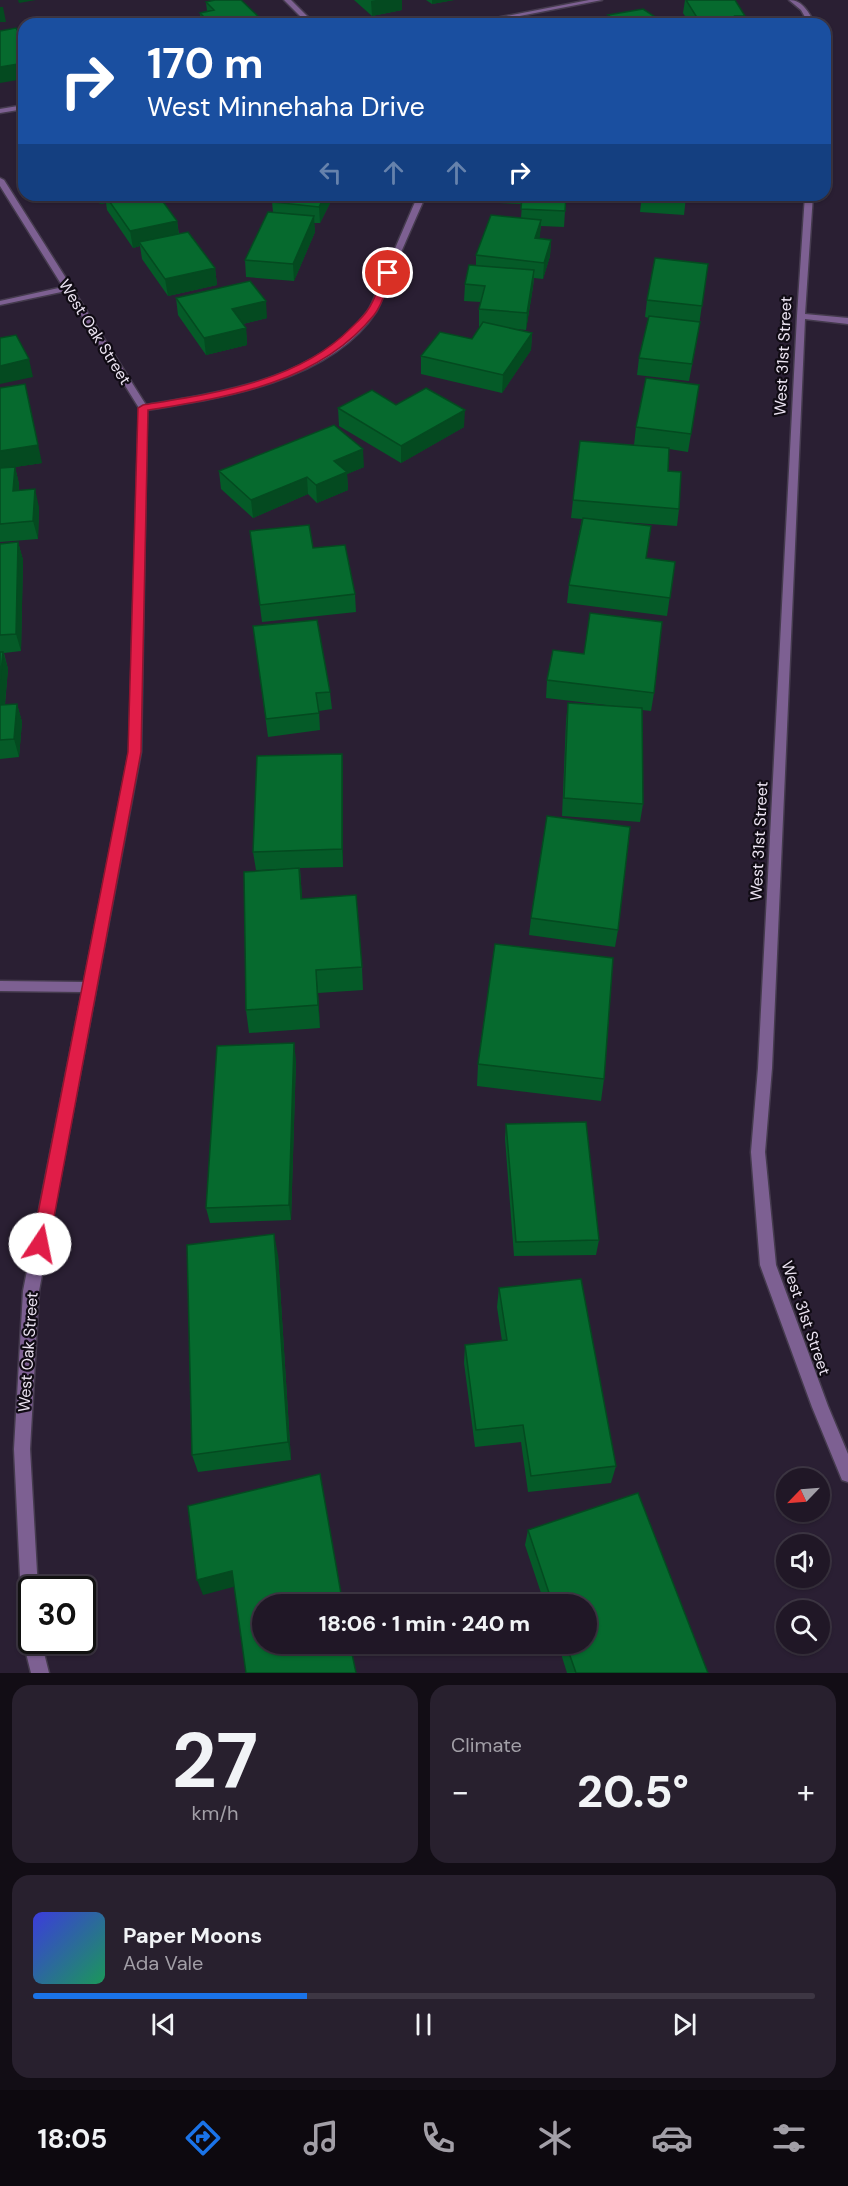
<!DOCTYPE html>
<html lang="en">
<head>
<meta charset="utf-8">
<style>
  body { margin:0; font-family:"DM Sans",sans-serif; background:#28202e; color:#f1f3f6; height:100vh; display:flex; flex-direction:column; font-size:22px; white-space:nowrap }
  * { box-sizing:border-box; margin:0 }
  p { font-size:20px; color:#a29fa7 }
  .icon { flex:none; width:33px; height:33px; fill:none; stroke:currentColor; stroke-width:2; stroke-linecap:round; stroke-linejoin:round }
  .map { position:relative; height:1673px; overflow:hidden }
  .panel { display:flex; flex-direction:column; gap:12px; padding:12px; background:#120d15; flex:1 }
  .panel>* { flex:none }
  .hud { position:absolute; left:18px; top:18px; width:813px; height:183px; border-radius:18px; box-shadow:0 2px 4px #0004,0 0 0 2px #3d3643; background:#1a4fa0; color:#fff; overflow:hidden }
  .needle { width:39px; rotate:245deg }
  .fabs { position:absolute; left:776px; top:1468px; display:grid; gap:12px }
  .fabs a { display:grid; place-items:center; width:54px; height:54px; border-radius:50%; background:#201726; box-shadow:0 2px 4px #0004,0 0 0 2px #3d3643; font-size:30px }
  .speed { position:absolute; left:18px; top:1576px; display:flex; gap:12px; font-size:30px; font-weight:700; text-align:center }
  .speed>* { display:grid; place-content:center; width:78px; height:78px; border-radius:50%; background:#201726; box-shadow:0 2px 4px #0004,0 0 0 2px #3d3643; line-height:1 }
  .speed .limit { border:3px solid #111; border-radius:9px; background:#fff; color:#111 }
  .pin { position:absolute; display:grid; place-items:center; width:51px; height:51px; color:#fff; margin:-26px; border:3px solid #fff; border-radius:50%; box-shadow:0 2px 6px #0007 }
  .me { position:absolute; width:66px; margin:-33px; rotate:11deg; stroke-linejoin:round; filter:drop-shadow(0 0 4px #0008) }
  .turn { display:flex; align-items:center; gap:21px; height:126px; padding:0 30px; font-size:27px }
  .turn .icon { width:78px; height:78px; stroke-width:2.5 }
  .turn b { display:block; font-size:42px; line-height:51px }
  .lanes { display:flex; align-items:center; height:57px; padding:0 30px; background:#0003; justify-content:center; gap:30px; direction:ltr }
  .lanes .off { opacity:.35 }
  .big { font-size:45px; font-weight:800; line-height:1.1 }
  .panel .card { flex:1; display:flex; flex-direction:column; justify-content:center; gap:9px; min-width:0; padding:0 21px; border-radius:18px; background:#28202e }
  .panel .dial { align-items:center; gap:0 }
  .dial b { font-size:78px; line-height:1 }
  .song { display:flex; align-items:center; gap:18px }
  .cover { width:72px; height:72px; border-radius:9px; background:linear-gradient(135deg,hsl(240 70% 55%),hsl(150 70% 35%)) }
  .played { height:6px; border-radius:3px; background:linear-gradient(90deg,#1a73e8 35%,#3d3643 35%) }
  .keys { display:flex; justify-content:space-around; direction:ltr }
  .heat { display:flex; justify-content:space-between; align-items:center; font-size:33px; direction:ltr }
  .panel .tiles { flex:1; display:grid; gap:12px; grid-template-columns:1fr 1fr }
  .card:last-child { grid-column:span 2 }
  .trip { position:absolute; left:252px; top:1594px; width:345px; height:60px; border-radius:30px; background:#201726; box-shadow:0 2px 4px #0004,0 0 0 2px #3d3643; font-weight:800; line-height:60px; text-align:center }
  .dock { display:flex; height:96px; justify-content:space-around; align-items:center; background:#0d090f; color:#a29fa7 }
  .dock .icon { width:42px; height:42px }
  .dock .on { color:#1a73e8 }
  .dock b { font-size:27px; color:#f1f3f6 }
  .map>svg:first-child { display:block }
</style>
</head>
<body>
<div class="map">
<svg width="848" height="1673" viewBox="0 0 848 1673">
  <rect width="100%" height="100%" fill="#2a1f33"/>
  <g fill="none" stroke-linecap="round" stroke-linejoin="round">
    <g stroke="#453b4e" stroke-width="3">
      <path id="street" d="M284 0H291L315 24H308Z
        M589 0H602L478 24H465Z
        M789 0C803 0 809 13 815 24H809L801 10Z
        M24 105V109L0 113V109Z
        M0 178 4 180 146 405C223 392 317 379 367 312 374 303 377 289 382 279 394 251 406 223 418 195H426C414 223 401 251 390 279 385 290 382 302 376 312 331 381 222 398 147 410L141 752 39 1291 30 1449 38 1590H32V1641H41L49 1673H31L23 1641 14 1449 23 1291 82 992 0 991V981L84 982 129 752 139 408 66 291 0 305V301L63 287 0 186Z
        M805 195H813L805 314 848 318V324L805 319 772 1068 765 1152 776 1265 828 1406 848 1454V1482L842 1480 812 1407 760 1265 751 1152 758 1068 797 316Z"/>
    </g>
    <use href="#street" fill="#7d6092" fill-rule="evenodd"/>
  </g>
  <path fill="#055b28" d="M354 0H402V10L372 16Z
    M426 0H454L432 4Z
    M685 0H735L745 16 744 24H690L683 13Z
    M206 2 263 24H201L200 13 207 11Z
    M608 15 666 24H607Z
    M94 195H158L177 221 179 234 215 268 217 285 168 296 142 259 140 246 133 248 107 210 106 203 100 204Z
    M334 195 320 223H314L315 232 294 281 246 277 245 260 273 212 272 202Z
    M498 195H566L564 227 541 226 539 238 551 240 550 256 543 279 534 278 533 287 526 330 516 329 532 333 531 350 502 393 421 374V356L472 339 480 327H479V309L481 302 464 301 465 284 476 266V255L521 218 522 204 498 203Z
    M642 195H721L720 200 686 197 684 215 640 212Z
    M708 264 697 339 689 381 637 375 639 358 649 318 645 317 647 300Z
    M176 298 267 318 243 324 246 328 247 345 206 355 178 315Z
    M699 385 688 452 669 449 668 471 679 509 677 526 596 520 647 558 675 562 667 616 567 603 569 585 582 519 571 518 573 500 634 445 636 427Z
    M0 388 42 463 15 467 19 484V490L39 507 38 539 0 542Z
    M396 405 464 427 401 463 339 426 338 408Z
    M364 467 347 474 348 490 317 503 308 494 253 518 221 489 219 471Z
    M250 531 313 548 355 594 356 612 262 622Z
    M18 542 23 560 21 651 4 653 8 669 5 705 17 704 22 722 19 757 0 759V544Z
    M253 626 330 692 332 709 319 711 320 730 268 737Z
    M547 680 654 693 651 711 642 710 643 804 640 822 562 816 566 721 568 703 615 706 546 698Z
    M342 754 343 772V867L300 868 302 899 362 967 363 990 318 993 320 1028 249 1033 246 1010 287 869 256 870 253 852Z
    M531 918 618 930 615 947 529 935Z
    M296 1060 291 1220 210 1223 206 1208Z
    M478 1064 604 1079 601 1101 477 1086Z
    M506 1124 599 1240 596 1255 514 1256 505 1139Z
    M278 1255 291 1460 198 1472 192 1455Z
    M499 1288 616 1466 611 1483 528 1492 521 1442 475 1447 464 1363 465 1345 502 1341 497 1307Z
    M528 1530 708 1673H567L558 1644H586V1605H545L525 1545Z"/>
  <path fill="#044a20" d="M18 0H36L19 3Z
    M376 0H402V10L372 16 371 1Z
    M432 0H454L432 4Z
    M0 7H3L6 22H0Z
    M263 21V24H244Z
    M24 63V79L0 83V67Z
    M99 195H104L106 203 100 204Z
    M325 195H334L320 223 319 207Z
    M314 216 315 232 294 281 293 264Z
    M541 220 540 236 534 255 535 238Z
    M177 221 179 238 139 242 140 246 133 248 130 231Z
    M551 240 550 256 543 279 544 263Z
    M215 268 217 285 168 296 165 279Z
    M534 270 533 287 526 330 527 313Z
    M266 301 267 318 234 326 232 309Z
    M246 328 247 345 206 355 204 338Z
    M532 333 531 350 502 393 503 375Z
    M29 359 33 377 0 384V366Z
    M29 402 42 463 15 467 19 484 18 508 0 470V451Z
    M465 410 464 427 401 463V446Z
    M363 449 364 467 347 474 348 490 317 503 316 485 334 461Z
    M307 477 308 494 253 518 251 500Z
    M35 489 39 507 38 539 33 521Z
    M18 542 23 560 21 651 16 634Z
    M3 652 8 669 3 723 0 714V682Z
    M17 704 22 722 19 757 14 739Z
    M342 754 343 772V867L342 849Z
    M299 868 302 892 303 923 301 899Z
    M316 970 318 993 320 1028 318 1005Z
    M294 1043 296 1060 291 1220 289 1205Z
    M274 1234 278 1255 291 1460 288 1442Z
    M232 1571 237 1586 203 1595 197 1580Z"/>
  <path fill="#066a2e" stroke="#044a20" stroke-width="1.5" d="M215 0H241L263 21 244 24H227L225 22 211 24 200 13 214 10 206 2Z
    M686 0H735L745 16H735L741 24H701Z
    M643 9 666 24H620L608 15Z
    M193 18 199 24H158Z
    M16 28 24 40V63L0 67V31Z
    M105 195H158L177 221 130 231Z
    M276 195H325L319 207 272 202Z
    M522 195H566L565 211 521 209Z
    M642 195H687L686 199 642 196Z
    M268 212 314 216 293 264 245 260Z
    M491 215 541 220 535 238 551 240 544 263 476 255Z
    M188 232 215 268 165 279 139 242Z
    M655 258 708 264 702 306 647 300Z
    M469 265 534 270 527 313 479 309 485 286 465 284Z
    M250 281 266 301 232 309 246 328 204 338 176 298Z
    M649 316 700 322 692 364 639 358Z
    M483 322 532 333 503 375 421 356 440 332 472 339Z
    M16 335 29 359 0 366V338Z
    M646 378 699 385 691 434 636 427Z
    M25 384 38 445 0 451V388Z
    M426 388 465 410 401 446 338 408 372 390 396 405Z
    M334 425 363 449 334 461 347 472 316 485 307 477 251 500 219 471Z
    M580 441 669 448 668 471 681 472 679 509 573 500Z
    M15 467 13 491 35 489 33 521 0 524V468Z
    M583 518 651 526 646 558 675 562 670 598 569 585Z
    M309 525 313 548 345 545 355 594 260 605 250 531Z
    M18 542 16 634 0 635V544Z
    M590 613 662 622 654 693 547 680 553 650 584 654Z
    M317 620 330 692 316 693 319 713 266 719 253 626Z
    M0 652H3L0 682Z
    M568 703 642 708 643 804 564 798Z
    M17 704 14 739 0 740V705Z
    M342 754V849L253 852 257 756Z
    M547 816 630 827 618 930 531 918Z
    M299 868 301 899 356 895 362 967 316 970 318 1005 246 1010 244 872Z
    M495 944 613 958 604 1079 478 1064Z
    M294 1043 289 1205 206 1208 217 1046Z
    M586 1122 599 1240 516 1242 506 1124Z
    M274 1234 288 1442 192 1455 187 1245Z
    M581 1279 616 1466 531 1476 523 1425 476 1430 465 1345 507 1340 499 1288Z
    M320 1474 343 1605H262V1644H350L356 1673H246L232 1571 197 1580 188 1506Z
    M638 1493 708 1673H576L566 1644H586V1605H553L528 1530Z"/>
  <path fill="#e11d48" stroke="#92132f" stroke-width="1.5" d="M388 270 393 273C387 286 383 304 374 315 319 383 229 397 148 410L141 752 49 1244 46 1250 40 1252 34 1250 32 1244 128 752 138 408 143 405C215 393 298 382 351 328 356 323 363 317 367 311 375 301 379 285 384 273Z"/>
  <g text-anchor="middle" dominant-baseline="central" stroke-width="4.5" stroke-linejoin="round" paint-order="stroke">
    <g font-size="16" fill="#ece4f2" stroke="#100b14">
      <text transform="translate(95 332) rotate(58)">West Oak Street</text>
      <text transform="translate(783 356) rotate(-87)">West 31st Street</text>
      <text transform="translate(759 841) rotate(-87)">West 31st Street</text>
      <text transform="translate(806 1318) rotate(71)">West 31st Street</text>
      <text transform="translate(28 1352) rotate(-86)">West Oak Street</text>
    </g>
  </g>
</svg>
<div class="fabs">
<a><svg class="needle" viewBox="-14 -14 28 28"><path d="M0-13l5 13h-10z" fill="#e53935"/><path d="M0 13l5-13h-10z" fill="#a29fa7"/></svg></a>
<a><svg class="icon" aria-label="sound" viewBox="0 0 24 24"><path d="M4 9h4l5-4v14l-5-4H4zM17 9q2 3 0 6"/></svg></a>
<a><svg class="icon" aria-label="search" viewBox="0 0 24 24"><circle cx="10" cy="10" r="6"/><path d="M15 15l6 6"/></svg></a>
</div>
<div class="speed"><div class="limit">30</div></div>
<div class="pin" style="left:388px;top:273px;background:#d93025"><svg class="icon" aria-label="arrive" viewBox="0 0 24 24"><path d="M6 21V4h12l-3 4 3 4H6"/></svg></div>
<svg class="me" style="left:40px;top:1244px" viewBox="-20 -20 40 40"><circle r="19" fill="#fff"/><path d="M0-13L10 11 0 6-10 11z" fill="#e11d48"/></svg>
<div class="trip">18:06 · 1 min · 240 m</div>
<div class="hud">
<div class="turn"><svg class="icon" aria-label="right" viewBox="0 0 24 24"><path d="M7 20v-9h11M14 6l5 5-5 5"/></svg><div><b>170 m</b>West Minnehaha Drive</div></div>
<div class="lanes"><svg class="icon off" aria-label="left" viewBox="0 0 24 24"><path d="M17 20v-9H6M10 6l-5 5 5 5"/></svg><svg class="icon off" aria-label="ahead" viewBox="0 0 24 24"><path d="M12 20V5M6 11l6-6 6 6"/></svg><svg class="icon off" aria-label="ahead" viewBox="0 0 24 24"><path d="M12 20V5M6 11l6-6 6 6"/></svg><svg class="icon" aria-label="right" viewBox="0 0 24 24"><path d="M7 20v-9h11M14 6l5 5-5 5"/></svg></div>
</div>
</div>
<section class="panel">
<div class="tiles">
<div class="card dial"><b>27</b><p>km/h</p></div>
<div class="card"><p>Climate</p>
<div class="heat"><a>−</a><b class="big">20.5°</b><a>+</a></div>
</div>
<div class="card">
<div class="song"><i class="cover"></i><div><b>Paper Moons</b><p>Ada Vale</p></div></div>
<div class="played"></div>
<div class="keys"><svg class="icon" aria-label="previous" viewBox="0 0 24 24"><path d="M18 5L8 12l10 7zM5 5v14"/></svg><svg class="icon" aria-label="pause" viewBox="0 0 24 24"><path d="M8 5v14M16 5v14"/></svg><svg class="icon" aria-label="next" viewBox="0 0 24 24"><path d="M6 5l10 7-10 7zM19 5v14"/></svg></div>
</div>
</div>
</section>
<nav class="dock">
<b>18:05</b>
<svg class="icon on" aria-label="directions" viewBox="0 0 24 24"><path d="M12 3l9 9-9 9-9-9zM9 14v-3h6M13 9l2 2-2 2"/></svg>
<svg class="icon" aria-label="music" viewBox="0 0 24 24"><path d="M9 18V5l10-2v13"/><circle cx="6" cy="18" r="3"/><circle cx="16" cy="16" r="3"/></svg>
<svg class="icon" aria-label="phone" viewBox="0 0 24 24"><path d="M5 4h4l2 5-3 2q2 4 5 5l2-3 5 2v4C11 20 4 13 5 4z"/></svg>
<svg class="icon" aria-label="climate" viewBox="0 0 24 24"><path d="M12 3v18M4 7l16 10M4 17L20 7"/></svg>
<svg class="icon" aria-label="car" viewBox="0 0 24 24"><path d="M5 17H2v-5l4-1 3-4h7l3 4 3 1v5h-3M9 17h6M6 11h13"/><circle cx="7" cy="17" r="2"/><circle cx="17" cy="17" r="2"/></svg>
<svg class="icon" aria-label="filters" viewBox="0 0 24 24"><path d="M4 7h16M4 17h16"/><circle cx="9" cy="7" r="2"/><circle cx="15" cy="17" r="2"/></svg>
</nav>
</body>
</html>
